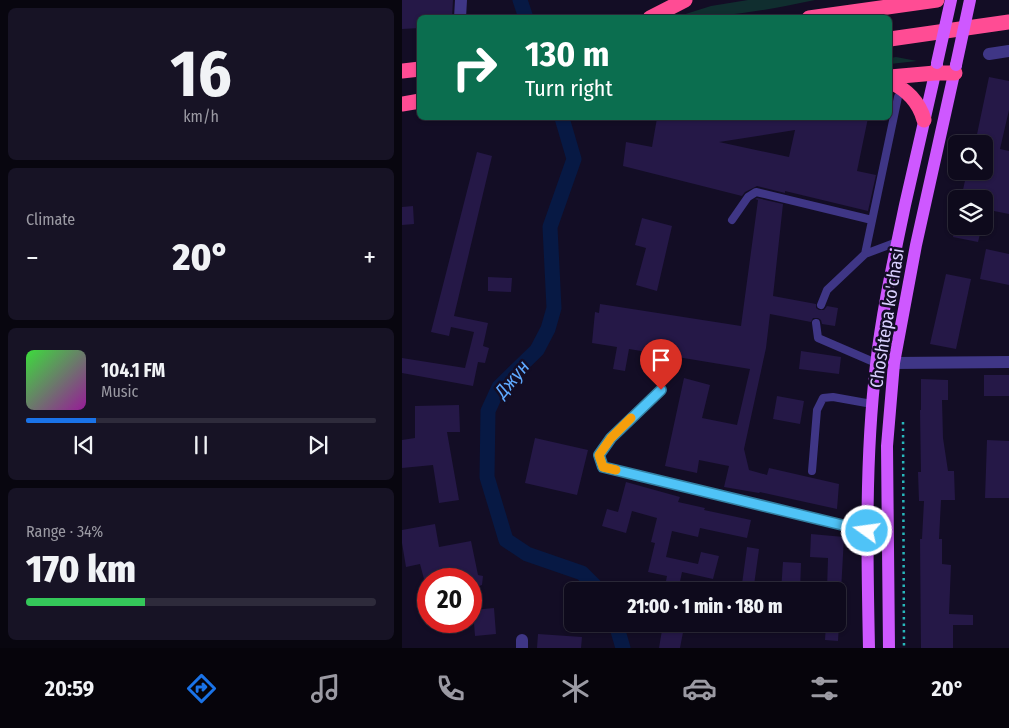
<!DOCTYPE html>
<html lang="en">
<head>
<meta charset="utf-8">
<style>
  body { margin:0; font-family:"Fira Sans Condensed",sans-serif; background:#171325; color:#f1f3f6; height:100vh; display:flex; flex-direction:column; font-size:19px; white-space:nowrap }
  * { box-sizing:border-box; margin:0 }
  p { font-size:16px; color:#9b9aa3 }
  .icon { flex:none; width:28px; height:28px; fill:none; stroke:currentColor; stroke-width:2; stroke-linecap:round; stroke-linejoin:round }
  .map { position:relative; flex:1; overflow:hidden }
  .sheet { display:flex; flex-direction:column; gap:8px; padding:8px; background:#08060f; width:402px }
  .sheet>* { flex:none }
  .banner { position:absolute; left:15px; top:15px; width:475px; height:105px; border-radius:8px; box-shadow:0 1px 4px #0004,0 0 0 1px #2e2b3b; background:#0b6e4f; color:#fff; overflow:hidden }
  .controls { position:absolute; left:546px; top:135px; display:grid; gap:10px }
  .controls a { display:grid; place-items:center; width:45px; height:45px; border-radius:8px; background:#0e0a1c; box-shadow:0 1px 4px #0004,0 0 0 1px #2e2b3b; font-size:25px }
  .speed { position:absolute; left:15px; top:568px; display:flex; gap:10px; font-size:25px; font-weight:700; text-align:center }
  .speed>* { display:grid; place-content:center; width:65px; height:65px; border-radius:50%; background:#0e0a1c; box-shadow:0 1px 4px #0004,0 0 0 1px #2e2b3b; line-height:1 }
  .speed .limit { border:8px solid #d22; background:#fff; color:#111 }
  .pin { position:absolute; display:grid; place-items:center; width:42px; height:42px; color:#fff; margin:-51px -21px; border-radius:50% 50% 50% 0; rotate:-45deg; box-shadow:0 0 5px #0007 }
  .pin .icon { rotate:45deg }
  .me { position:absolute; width:55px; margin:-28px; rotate:284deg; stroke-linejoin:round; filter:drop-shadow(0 0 4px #0008) }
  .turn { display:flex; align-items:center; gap:18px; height:105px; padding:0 25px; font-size:22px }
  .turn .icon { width:65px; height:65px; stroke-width:2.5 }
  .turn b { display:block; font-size:35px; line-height:42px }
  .big { font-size:38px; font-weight:800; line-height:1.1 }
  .sheet .card { flex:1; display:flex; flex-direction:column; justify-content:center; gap:8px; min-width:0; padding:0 18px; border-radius:8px; background:#171325 }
  .sheet .dial { align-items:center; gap:0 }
  .dial b { font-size:65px; line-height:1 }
  .song { display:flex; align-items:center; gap:15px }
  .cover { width:60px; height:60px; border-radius:8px; background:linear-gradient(135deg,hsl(120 70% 55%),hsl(300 70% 35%)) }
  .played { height:5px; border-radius:2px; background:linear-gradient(90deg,#1a73e8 20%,#2e2b3b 20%) }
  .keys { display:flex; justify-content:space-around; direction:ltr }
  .heat { display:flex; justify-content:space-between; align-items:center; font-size:28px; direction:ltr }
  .charge { height:8px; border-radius:4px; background:linear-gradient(90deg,#34c759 34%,#2e2b3b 0) }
  .trip { position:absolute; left:162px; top:582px; width:282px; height:50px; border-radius:8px; background:#0e0a1c; box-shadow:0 1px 4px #0004,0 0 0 1px #2e2b3b; font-weight:800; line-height:50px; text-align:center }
  .dock { display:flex; height:80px; justify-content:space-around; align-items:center; background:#06040b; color:#9b9aa3 }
  .dock .icon { width:35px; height:35px }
  .dock .current { color:#1a73e8 }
  .dock b { font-size:22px; color:#f1f3f6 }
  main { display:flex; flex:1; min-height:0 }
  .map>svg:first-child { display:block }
</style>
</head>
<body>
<main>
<section class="sheet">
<div class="card dial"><b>16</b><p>km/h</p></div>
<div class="card"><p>Climate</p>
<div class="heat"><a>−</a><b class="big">20°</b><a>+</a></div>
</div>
<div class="card">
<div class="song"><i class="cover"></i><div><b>104.1 FM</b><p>Music</p></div></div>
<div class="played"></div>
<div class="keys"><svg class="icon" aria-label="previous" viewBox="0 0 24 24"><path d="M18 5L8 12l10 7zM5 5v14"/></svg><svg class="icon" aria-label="pause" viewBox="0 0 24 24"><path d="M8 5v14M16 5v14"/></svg><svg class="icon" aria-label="next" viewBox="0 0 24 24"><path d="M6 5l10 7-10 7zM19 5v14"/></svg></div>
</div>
<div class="card"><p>Range · 34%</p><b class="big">170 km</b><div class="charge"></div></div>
</section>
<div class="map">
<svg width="607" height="648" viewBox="0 0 607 648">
  <rect width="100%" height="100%" fill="#130d25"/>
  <path fill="#102e2f" d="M346 0H413C365 10 323 18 274 17L309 6Z
    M494 57 515 61 488 64V58Z"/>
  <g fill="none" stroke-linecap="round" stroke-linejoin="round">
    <path stroke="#071944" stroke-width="15" d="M118 0 124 18
      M160 118 172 159 148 227 152 308 146 329 135 350 97 387 86 411 85 477 104 540 125 554 180 573 198 591
      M214 624 221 648"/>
  </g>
  <path fill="#251847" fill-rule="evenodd" d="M0 0H51L50 18H18V28L0 29Z
    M587 77 607 81V110L598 149 607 151V214L582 209V199H559L564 176H565L567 171H582V144H573Z
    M255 118H466L455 171 474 175 466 211 383 191V193L355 186 343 192 340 196 221 166 224 142 250 147ZM393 130 387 157 317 142Z
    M75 152 90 156 52 316 86 323 81 346 87 348 83 363 76 362 71 386 0 373V358L63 368 72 332 49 327 47 336 29 332Z
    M355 198 381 204 371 296 414 304V308L417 310H422L425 306 436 308 433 326 420 324 419 320 416 318H411L409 322 368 314 364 348 342 449 347 470 365 475 367 468 437 484 435 509 358 492 357 493 322 487 327 466 297 460 295 473 263 466 282 378 308 385 300 418 335 425 348 369 227 349 223 371 211 369 215 347 190 343 193 312 197 313 198 304 339 326 356 200 353 199Z
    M11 206 12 224 0 225V207Z
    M240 218 270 226 255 291 234 285 244 248 233 245Z
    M553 226H580L576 242 551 237Z
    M584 249 607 254V285L578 279Z
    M544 274 569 279 554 349 528 344Z
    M86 277 110 278 109 292 86 291Z
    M399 351 439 357 437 374 397 369Z
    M582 375H607V396H582Z
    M519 379 546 380V400H540L541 438 546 471H552L553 500H539L537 539H540V564L549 565 547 614 571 615V625H551V648H519L518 539H520L522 501H517L516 472H519L518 410H519Z
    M375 396 402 401 398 424 371 419Z
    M57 405 58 432H45L57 500 37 503 31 465 0 468V440L13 438V406Z
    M133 438 186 450 175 495 123 483Z
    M585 440 607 441V498H583Z
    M224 482 278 497 276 502 303 508 302 510 349 520 345 538 298 528 296 537 270 531 264 557 296 564 299 552 317 556 311 579 280 572 276 591H262L265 576 246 572 253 543 249 542 255 518 230 511 224 533 200 526 205 509 216 512Z
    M33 524 37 547 69 541 76 575 81 576 80 585 77 586 80 608 69 609V579H22L18 564 4 567 0 543V530Z
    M409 534 442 537 439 591 425 590 426 558 408 557Z
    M345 547 357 549 352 585 340 584Z
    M381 562 399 563 398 591H379Z
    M92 608 94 634 73 636 71 610Z
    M261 624 282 627 278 648H257Z
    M424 624H437L436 641 423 640Z
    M136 634 180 637 179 648H135Z"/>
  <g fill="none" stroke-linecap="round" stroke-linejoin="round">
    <path stroke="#28b9bc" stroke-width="2.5" stroke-dasharray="2.5 4" stroke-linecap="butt" d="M501 422 502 648"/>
    <path stroke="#3f3686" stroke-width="8" d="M330 220 346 197 354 192 470 220
      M463 254 496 97
      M419 305 425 290 463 254 495 242
      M414 323 416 338 474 363
      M259 390 209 438 197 455 201 467 465 531
      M410 471 415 410 421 398 431 397 470 404"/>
    <path stroke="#3f3686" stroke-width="12" d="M58 18 59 0
      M587 54 607 51
      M492 363 607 362
      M120 648V640"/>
    <path stroke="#ce58ff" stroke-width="12" d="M467 648C465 554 463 459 474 365 480 311 492 258 503 205 514 158 524 112 535 65
      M487 648 485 446 492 363 514 245 554 65"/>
    <path stroke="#ff4c94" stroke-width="15" d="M248 18 283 0
      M407 18 535 0
      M488 39 607 22
      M0 71 18 69
      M488 77 533 73H553
      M488 82C504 89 517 102 522 120
      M0 104 18 101"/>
    <path stroke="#ce58ff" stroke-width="12" d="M535 63 549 0
      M554 65 568 0"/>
  </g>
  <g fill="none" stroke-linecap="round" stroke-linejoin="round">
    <g stroke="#337fa1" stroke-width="12">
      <path id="route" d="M259 390 209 438 197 455 201 467 465 531"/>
    </g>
    <use href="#route" stroke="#4fc3f7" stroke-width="9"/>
    <path stroke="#f59e0b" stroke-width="9" d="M214 470 201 467 197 455 209 438 229 418"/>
  </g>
  <g text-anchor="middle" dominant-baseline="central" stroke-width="5" stroke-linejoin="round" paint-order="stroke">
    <g font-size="18" fill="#dad1ff" stroke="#130d25">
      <text transform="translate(485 318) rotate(-81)">Choshtepa ko'chasi</text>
    </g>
    <g font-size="19" font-style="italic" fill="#5fa9ff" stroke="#130d25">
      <text transform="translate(110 379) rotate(-50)">Джун</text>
    </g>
  </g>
</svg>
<div class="controls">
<a><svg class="icon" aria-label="search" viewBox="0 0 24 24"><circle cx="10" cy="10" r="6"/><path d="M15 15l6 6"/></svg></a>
<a><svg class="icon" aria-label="layers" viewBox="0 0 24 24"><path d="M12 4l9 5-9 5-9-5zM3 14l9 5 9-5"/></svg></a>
</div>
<div class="speed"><div class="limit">20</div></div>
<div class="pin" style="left:259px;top:390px;background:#d93025"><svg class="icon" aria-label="arrive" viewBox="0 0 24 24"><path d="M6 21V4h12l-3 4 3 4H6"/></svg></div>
<svg class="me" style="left:465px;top:531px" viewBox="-20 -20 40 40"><circle r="17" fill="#4fc3f7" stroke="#fff" stroke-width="3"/><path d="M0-11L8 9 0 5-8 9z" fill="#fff"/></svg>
<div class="trip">21:00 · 1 min · 180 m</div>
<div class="banner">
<div class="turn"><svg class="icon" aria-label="right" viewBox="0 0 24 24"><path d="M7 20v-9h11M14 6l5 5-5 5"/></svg><div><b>130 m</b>Turn right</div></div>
</div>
</div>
</main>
<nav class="dock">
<b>20:59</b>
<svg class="icon current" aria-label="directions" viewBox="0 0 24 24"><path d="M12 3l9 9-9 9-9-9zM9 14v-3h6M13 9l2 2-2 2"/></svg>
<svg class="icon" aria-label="music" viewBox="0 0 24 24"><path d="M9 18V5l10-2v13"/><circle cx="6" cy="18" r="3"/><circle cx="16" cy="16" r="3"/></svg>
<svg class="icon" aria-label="phone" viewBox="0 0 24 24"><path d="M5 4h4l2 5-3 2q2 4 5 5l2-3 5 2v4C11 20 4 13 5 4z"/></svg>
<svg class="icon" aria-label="climate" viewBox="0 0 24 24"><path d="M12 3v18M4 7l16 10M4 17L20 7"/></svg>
<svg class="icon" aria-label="car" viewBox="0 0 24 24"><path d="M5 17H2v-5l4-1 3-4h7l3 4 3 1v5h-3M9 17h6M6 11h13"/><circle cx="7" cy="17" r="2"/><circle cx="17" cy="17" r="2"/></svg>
<svg class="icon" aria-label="filters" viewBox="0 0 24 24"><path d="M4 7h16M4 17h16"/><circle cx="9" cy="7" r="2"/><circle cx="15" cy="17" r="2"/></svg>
<b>20°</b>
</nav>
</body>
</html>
